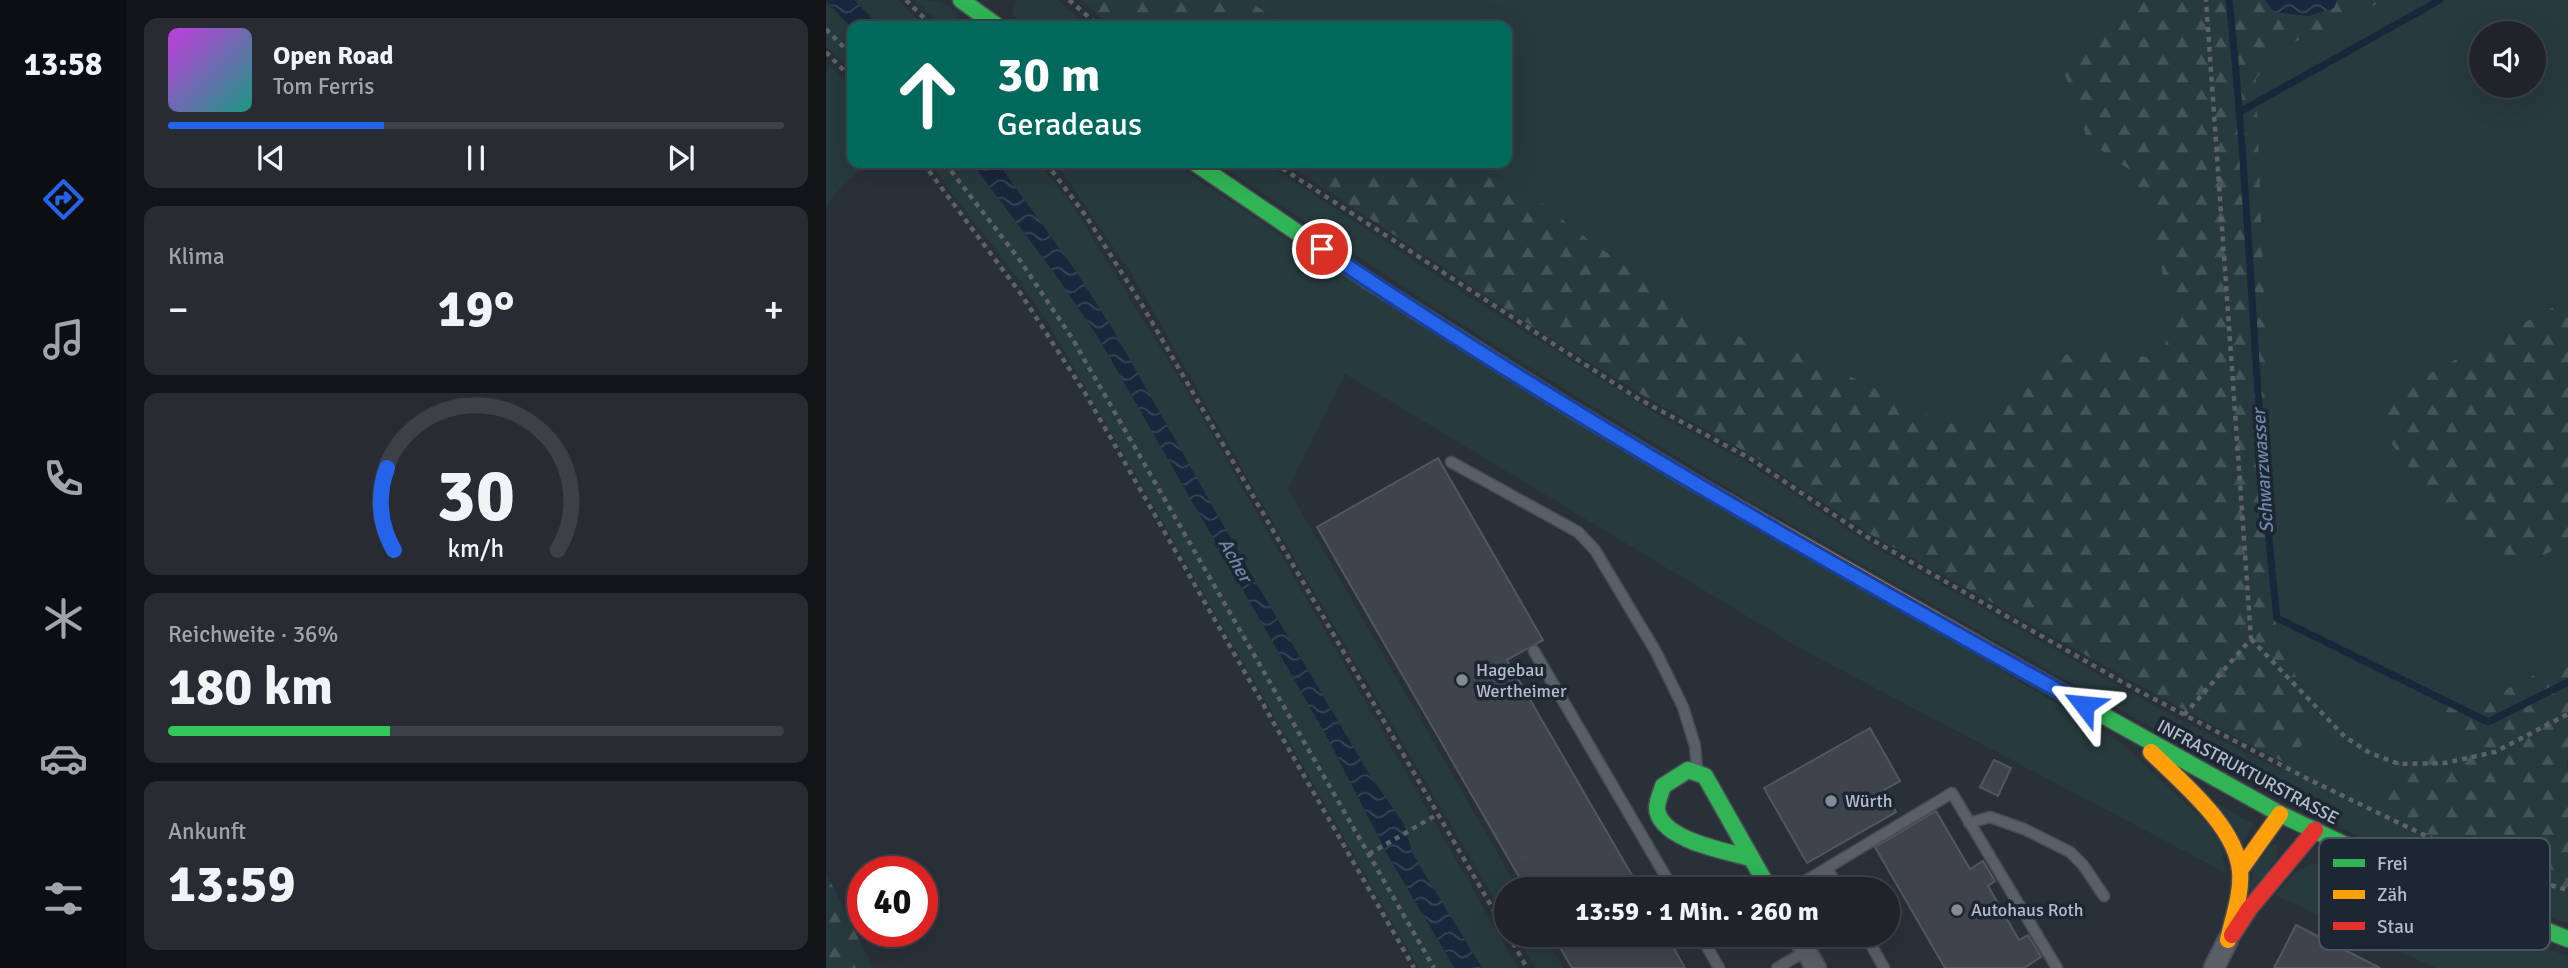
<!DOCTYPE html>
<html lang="de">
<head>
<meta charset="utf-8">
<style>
  body { margin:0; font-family:Signika,sans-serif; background:#282c32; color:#f1f3f6; height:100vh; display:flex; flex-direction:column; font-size:26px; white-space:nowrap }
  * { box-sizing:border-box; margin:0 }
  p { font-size:23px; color:#a2a4a8 }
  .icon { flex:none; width:38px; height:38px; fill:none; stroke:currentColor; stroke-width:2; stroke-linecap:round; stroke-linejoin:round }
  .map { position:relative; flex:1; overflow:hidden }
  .side { display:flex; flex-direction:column; gap:18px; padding:18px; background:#121417; width:700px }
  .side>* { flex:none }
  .banner { position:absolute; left:21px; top:21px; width:665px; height:147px; border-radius:14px; box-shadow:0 7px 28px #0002,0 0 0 2px #3d4147; background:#00695c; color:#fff; overflow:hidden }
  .controls { position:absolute; left:1643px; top:21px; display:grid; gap:14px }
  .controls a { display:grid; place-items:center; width:77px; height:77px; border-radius:50%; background:#20242a; box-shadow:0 7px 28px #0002,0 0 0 2px #3d4147; font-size:35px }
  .speed { position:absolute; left:21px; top:856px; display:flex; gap:14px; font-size:35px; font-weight:700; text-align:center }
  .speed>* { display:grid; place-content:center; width:91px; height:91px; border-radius:50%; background:#20242a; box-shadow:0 7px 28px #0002,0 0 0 2px #3d4147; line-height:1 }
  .speed .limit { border:10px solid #d22; background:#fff; color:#111 }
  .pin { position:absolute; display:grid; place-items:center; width:60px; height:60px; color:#fff; margin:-30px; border:4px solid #fff; border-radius:50%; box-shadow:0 2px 7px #0007 }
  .me { position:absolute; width:77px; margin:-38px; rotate:299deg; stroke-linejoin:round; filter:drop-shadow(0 0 5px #0008) }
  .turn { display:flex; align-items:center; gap:24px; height:147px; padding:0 35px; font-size:32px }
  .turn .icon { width:91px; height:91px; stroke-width:2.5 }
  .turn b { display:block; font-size:49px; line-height:60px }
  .big { font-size:52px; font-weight:800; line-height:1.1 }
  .side .tile { flex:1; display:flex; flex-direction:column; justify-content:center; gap:10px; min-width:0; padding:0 24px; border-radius:14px; background:#282c32 }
  .side .dial { align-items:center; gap:0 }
  .dial svg { height:182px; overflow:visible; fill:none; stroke:#3d4147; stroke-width:7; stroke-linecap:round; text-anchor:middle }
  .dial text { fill:#f1f3f6; stroke:none }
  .song { display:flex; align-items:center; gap:21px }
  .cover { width:84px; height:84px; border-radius:10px; background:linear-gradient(135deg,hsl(290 70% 55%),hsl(170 70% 35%)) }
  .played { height:7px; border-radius:4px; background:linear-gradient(90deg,#2563eb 35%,#3d4147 35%) }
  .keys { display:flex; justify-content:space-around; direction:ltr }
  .heat { display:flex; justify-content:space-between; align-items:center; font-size:38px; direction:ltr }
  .charge { height:10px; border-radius:5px; background:linear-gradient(90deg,#34c759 36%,#3d4147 0) }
  .trip { position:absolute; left:668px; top:877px; width:406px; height:70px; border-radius:35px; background:#20242a; box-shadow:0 7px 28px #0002,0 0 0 2px #3d4147; font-weight:800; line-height:70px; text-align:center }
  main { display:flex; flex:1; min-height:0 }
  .dock { display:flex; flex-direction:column; width:126px; justify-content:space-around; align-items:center; background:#0d0e11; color:#a2a4a8 }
  .dock .icon { width:49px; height:49px }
  .dock .current { color:#2563eb }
  .dock b { font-size:32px; color:#f1f3f6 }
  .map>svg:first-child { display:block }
</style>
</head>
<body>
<main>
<nav class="dock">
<b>13:58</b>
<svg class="icon current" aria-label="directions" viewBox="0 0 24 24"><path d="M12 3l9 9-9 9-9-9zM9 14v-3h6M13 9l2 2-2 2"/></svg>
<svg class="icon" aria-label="music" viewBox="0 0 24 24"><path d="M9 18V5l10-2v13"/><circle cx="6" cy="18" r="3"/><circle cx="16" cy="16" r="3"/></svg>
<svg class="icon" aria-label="phone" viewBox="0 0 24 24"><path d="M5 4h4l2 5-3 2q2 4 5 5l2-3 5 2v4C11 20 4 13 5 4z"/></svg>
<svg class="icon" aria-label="climate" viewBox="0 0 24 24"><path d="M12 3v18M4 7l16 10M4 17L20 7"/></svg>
<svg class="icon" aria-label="car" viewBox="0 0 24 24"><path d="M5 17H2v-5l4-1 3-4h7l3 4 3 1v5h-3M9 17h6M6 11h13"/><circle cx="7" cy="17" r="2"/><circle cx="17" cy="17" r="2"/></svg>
<svg class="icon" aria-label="filters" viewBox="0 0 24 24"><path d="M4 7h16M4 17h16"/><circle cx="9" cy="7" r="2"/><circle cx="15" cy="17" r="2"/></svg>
</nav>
<section class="side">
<div class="tile">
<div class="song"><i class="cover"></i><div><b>Open Road</b><p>Tom Ferris</p></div></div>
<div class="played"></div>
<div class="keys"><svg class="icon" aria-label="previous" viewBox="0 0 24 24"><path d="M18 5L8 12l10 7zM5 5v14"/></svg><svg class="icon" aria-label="pause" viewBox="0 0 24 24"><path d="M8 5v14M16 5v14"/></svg><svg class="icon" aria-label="next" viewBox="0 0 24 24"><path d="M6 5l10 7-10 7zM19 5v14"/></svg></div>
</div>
<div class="tile"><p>Klima</p>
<div class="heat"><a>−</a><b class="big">19°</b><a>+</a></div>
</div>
<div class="tile dial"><svg viewBox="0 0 100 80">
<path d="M14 69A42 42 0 1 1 86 69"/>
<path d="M14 69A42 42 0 0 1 11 33" stroke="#2563eb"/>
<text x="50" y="56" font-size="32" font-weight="700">30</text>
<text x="50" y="72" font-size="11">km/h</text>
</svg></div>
<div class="tile"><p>Reichweite · 36%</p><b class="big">180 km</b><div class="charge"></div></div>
<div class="tile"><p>Ankunft</p><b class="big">13:59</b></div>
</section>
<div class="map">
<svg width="1742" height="968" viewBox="0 0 1742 968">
  <defs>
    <pattern id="forest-firs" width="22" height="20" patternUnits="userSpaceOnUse" patternTransform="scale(1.75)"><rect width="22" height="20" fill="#273a3e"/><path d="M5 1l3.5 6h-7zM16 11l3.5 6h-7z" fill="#445559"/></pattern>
    <pattern id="water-waves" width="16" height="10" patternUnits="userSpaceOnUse" patternTransform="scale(1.75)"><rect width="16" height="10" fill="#19273c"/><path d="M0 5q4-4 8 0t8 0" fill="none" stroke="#384457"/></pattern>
  </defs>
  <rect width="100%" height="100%" fill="#2a3038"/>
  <path fill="#273a3e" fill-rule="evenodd" d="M28 0H72L98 26H54Z
    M88 0C110 0 129 2 137 26H116Z
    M190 0H232L262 26H196L186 14Z
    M422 0H1299L1293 20 1252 40 1262 141 1304 169 1329 232 1346 327 1333 360 1261 346 1201 373 1152 420 1121 424 983 356 890 330 760 238 664 163H681V26H460Z
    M1556 0H1742V299L1551 403 1555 429 1625 527 1671 560 1697 564 1742 544V658L1671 694 1649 697 1617 726 1637 750 1742 896V924L1611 874 1489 816 1234 677 922 500 759 402 605 305 391 163H440L651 302 834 416 922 463 1040 542 1332 708 1453 770 1478 743 1484 712 1450 627 1430 79 1453 48 1532 16ZM1656 33H1708V86H1656Z
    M0 3 26 28V74L0 46Z
    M2 64 26 88V163H40L7 196 0 208V70Z
    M103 163H146L232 278 272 337 500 735 564 859 628 968H593L222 323 189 275Z
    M172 163H212L246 205 361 391 692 968H656L592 863 586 852 578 824 545 777 426 576Z
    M230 163H347L474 248 1296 743 1392 834 1400 873 979 651 519 374 462 489 692 889H681V920L430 493 309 279Z
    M1390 803 1427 824 1415 847Z
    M1448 843 1451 845V857L1421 904 1428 865Z
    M1496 862C1523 870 1545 883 1570 894 1626 918 1684 937 1742 956V968H1610L1449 895C1466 876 1470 867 1496 862Z
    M690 935H718L738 968H709Z"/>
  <path fill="url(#forest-firs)" d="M255 0H422L460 26H286Z
    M1299 0H1439L1448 12 1507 8 1511 0H1556L1532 16 1453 48 1430 79 1450 627 1484 712 1478 743 1459 763 1347 704 1044 534 931 458 820 397 704 325 460 163H664L760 238 890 330 983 356 1121 424 1152 420 1201 373 1261 345 1333 360 1346 327 1329 232 1304 170 1262 141 1236 66 1252 40 1293 20Z
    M1742 299V544L1697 564 1671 560 1625 527 1555 429 1551 402Z
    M1742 658V757L1740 763 1742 768V896L1599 841 1555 806 1553 794 1574 759 1637 750 1617 726 1615 714 1630 694 1649 697 1671 694Z
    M0 873 47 968H0Z"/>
  <path fill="url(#water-waves)" d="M0 0H28L54 26 26 28Z
    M1439 0H1511L1508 8 1482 16 1448 12Z
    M146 163H172L251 273 286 328 426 576 545 777 578 824 586 852 592 863 656 968H629L564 859 500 735 272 337 232 278Z"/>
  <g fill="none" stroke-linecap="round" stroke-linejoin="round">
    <path stroke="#19273c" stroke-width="7" d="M1403 0C1425 205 1428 412 1451 618L1662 722 1742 682
      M1415 111 1614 0"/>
  </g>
  <path fill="#3f444c" stroke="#52575f" stroke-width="2" d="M612 458 717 640 681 660 814 889H700L491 527Z
    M1044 728 1074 781 1058 790 1070 812 981 863 938 788Z
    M1168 760 1185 768 1172 796 1154 787Z
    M1110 811 1144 869 1157 861 1169 881 1162 886 1193 940 1202 935 1215 957 1198 968H1119L1049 847Z
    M1470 925 1554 968H1448Z
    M726 934H840L859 968H746Z"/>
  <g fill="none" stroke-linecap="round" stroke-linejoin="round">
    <g stroke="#484c55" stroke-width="13">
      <path id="lane" d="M625 462 752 532 769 550 830 652 857 707 869 746 871 769
        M708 651 847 889
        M1143 823 1164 817 1198 829 1244 852 1257 865 1278 896
        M1001 868 1013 889
        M966 889 1126 793 1231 968
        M874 934 893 968
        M1039 934 1058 968
        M951 968 980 951"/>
    </g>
    <g stroke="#484c55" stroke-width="23">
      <path id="street" d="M970 934 990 968
        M1388 968 1402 940"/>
    </g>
    <g stroke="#484c55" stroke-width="19">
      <path id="fast" d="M135 0 171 26
        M369 163 538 278 742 407 874 486
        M1246 698 1454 814 1597 882 1742 939
        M925 858C900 851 833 840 831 808 831 801 835 793 837 786L862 770 879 776 943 889"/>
    </g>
    <g stroke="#484c55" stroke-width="19">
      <path id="slow" d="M874 486 1246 698
        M1325 752C1355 782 1410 826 1414 871 1416 893 1407 918 1402 940
        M1414 870 1454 814"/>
    </g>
    <g stroke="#484c55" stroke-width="19">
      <path id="jam" d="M1406 935 1423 909 1489 830"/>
    </g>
    <path stroke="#5c6268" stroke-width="4.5" stroke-dasharray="5 5" stroke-linecap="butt" d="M80 0 106 26
      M243 0 273 26
      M0 29 26 56
      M0 52 26 79
      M97 163 195 294 259 393 588 968
      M119 163 193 259 246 338 608 968
      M220 163 260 216 316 305 681 933
      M448 163 811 398 925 459 1041 537 1307 688 1484 780 1623 847 1707 880 1742 890
      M1425 639 1519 737 1544 753 1573 764 1619 763 1669 752 1742 714
      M1358 715 1425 639 1380 0
      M543 854 612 814
      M682 934 701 968"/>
    <use href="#lane" stroke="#5a5e66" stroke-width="10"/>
    <use href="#street" stroke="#5a5e66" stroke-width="19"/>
    <use href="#fast" stroke="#30b455" stroke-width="16"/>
    <use href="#slow" stroke="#ff9f0a" stroke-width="16"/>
    <use href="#jam" stroke="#e5322d" stroke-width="16"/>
  </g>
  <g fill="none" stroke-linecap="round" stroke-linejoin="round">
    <g stroke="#184099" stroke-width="18">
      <path id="route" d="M496 249C741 415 1000 561 1258 705"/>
    </g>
    <use href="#route" stroke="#2563eb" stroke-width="12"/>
  </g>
  <g fill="#848b96" stroke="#1d2633" stroke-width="2.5">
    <circle cx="636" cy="680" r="7"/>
    <circle cx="1005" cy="801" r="7"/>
    <circle cx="1131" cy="910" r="7"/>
  </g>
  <g text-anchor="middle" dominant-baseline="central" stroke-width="7" stroke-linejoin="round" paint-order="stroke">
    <g font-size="18" fill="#b4bcc9" stroke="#1d2633" text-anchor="start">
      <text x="650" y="670">Hagebau<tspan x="650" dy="21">Wertheimer</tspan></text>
      <text x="1019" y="801">Würth</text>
      <text x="1145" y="910">Autohaus Roth</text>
    </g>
    <g font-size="18" fill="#b4bcc9" stroke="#1d2633">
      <text transform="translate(1422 772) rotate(28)">INFRASTRUKTURSTRASSE</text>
    </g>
    <g font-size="19" font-style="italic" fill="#6d86a8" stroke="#1d2633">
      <text transform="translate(1437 471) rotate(-94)">Schwarzwasser</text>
      <text transform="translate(409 560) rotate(60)">Acher</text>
    </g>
  </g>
  <rect x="1493" y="838" width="231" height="112" rx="10" fill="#1d2633" stroke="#4a5360" stroke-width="2"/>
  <rect x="1507" y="859" width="32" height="8" fill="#30b455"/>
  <rect x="1507" y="890" width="32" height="9" fill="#ff9f0a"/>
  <rect x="1507" y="922" width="32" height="8" fill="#e5322d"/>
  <g font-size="19" fill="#b4bcc9">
    <text x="1551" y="870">Frei</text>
    <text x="1551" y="901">Zäh</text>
    <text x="1551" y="933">Stau</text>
  </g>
</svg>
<div class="controls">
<a><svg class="icon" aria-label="sound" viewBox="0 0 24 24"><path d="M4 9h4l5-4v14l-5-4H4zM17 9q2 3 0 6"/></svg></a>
</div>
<div class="speed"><div class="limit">40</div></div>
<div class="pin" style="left:496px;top:249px;background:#d93025"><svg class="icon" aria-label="arrive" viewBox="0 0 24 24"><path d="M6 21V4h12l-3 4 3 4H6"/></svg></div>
<svg class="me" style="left:1258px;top:705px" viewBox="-20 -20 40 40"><path d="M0-17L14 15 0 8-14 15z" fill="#2563eb" stroke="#fff" stroke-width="4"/></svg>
<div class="trip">13:59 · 1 Min. · 260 m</div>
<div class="banner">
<div class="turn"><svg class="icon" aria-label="ahead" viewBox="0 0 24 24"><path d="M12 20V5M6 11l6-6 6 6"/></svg><div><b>30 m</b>Geradeaus</div></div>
</div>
</div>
</main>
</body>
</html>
